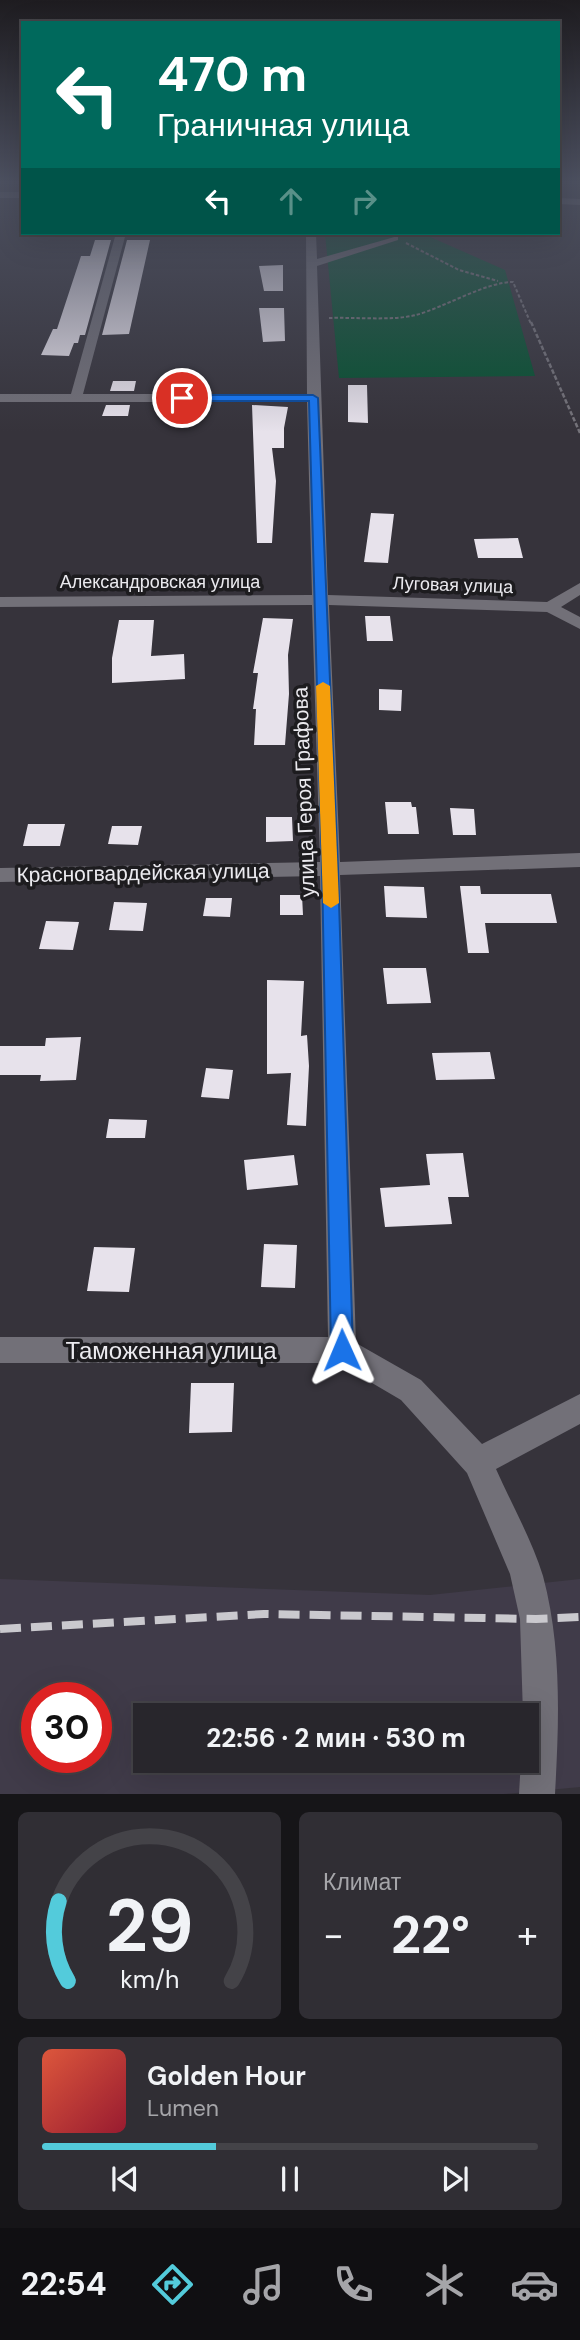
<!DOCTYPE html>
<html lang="ru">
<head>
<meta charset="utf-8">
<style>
  body { margin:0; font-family:"DM Sans",sans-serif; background:#302e34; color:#f1f3f6; height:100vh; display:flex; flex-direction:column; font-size:26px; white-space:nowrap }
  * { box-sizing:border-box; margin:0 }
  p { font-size:23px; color:#a5a5a9 }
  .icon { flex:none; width:38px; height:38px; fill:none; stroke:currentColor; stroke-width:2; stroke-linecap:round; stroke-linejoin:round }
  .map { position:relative; height:1794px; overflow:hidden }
  .panel { display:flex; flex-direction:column; gap:18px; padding:18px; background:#161518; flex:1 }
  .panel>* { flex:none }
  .guide { position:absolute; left:21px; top:21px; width:539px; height:214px; border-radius:0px; box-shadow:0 7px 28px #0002,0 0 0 2px #444348; background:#00695c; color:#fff; overflow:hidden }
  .speed { position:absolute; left:21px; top:1682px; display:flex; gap:14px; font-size:35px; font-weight:700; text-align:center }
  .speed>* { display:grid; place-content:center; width:91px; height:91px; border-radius:50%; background:#28262c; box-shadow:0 7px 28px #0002,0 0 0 2px #444348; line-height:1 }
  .speed .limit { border:10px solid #d22; background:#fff; color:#111 }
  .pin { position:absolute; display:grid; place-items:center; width:60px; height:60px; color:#fff; margin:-30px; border:4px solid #fff; border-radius:50%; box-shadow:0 2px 7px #0007 }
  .me { position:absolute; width:77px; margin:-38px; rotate:359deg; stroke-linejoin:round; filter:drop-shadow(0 0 5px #0008) }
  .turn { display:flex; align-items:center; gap:24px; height:147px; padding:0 21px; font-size:32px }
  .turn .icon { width:91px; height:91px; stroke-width:2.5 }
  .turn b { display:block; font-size:49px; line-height:60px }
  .lanes { display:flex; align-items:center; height:66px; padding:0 21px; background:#0003; justify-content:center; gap:35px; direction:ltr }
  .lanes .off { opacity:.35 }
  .big { font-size:52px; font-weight:700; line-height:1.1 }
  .panel .card { flex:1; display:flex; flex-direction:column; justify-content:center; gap:10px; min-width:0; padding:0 24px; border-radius:10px; background:#302e34 }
  .panel .dial { align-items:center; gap:0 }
  .dial svg { height:182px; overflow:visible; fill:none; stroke:#444348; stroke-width:7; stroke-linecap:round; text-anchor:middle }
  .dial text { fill:#f1f3f6; stroke:none }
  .song { display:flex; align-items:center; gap:21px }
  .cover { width:84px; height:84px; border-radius:10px; background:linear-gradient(135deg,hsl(10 70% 55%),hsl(350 70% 35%)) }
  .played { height:7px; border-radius:4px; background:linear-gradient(90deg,#53cbdb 35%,#444348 35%) }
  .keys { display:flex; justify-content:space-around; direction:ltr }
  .heat { display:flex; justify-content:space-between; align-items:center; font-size:38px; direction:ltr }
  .panel .tiles { flex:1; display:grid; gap:18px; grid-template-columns:1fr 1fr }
  .card:last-child { grid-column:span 2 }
  .trip { position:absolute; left:133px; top:1703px; width:406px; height:70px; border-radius:0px; background:#28262c; box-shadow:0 7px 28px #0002,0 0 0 2px #444348; font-weight:700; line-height:70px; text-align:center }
  .tabs { display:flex; height:112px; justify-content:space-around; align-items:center; background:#100f12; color:#a5a5a9 }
  .tabs .icon { width:49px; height:49px }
  .tabs .on { color:#53cbdb }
  .tabs b { font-size:32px; color:#f1f3f6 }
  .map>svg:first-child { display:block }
</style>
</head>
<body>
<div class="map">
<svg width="580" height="1794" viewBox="0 0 580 1794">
  <rect width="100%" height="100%" fill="#36333b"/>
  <path fill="#403b49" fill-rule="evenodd" d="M0 1579 430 1595 580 1579V1787L504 1794H0ZM37 1698H96V1757H37ZM145 1715H527V1760H145Z"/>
  <path fill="#055130" d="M325 233H406L408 237 428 236 505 270 535 376 339 378Z"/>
  <path fill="#e7e2eb" d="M95 240H111L85 335H80L78 343H74L69 356 41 355 53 329H57L81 256H90Z
    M127 240H150L129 334 102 335Z
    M283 265V291H264L259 266Z
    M259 308H284L285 341 263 342Z
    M113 381H136L134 391H110Z
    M348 385H367L368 423 348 422Z
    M106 405H130L128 416H102Z
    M252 405 288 407 284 428V448H272L276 481 272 543H257Z
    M371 513 394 514 388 563 364 562Z
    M518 538 523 558H478L474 539Z
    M365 616H390L393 641H367Z
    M263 618 293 619 288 655 289 694 285 745H254L256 709H253L258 673H253Z
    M119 620H154L151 656 184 654 185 679 112 683V658Z
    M379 689 402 690 401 711 379 710Z
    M385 802H411L412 807H416L419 834H388Z
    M450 808 474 809 476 835H453Z
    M266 817H292L293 841 266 842Z
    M28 824H65L60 846H23Z
    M112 826H142L138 845 108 844Z
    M384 886 424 887 427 918 386 917Z
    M460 886H480L481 894H551L557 923H485L489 953H468Z
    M280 895H302L303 915H280Z
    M206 898H232L230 917 203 916Z
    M114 902 147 903 143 931 109 930Z
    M46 921 79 922 73 950 39 949Z
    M383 968H426L431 1003 387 1004Z
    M267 980 304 981 301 1036 307 1035 309 1066 306 1126 287 1125 291 1073 267 1074Z
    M81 1037 76 1080 40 1081 41 1075H0V1046H45L46 1038Z
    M490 1052 495 1079 436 1080 432 1053Z
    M206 1068 233 1070 229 1099 201 1097Z
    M109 1119 147 1120 145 1138H106Z
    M463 1153 469 1197H448L452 1224 385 1227 380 1188 430 1185 426 1154Z
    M294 1155 298 1185 247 1190 244 1160Z
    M264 1244 297 1245 295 1288 261 1287Z
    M94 1247 135 1248 129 1292 87 1291Z
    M191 1383H234L232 1432 189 1433Z"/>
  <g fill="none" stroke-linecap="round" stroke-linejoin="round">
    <path stroke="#75737a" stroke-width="2" stroke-dasharray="3.5 2" stroke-linecap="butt" d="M406 243 459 270 498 281
      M329 318C355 317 392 321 416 315 445 307 486 282 513 282L531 324"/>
    <path stroke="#75737a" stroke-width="2.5" stroke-dasharray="4.5 2" stroke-linecap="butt" d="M531 322 580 433"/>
    <path fill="#727078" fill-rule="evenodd" d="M0 192H23V198H0Z
      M558 198 580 199V205L558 204Z
      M116 233H126L83 394H307L306 233H316L317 259 398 236V240L317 266 328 595 547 602 580 583V595L561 607 580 617V629L547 612 329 605 340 862 580 853V867L340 875 356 1343 421 1380 482 1444 580 1394V1424L496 1469C511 1503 532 1540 543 1576 562 1647 559 1722 555 1794H519L521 1760H527V1715H523L520 1619 510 1574 467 1473 401 1400 338 1363H0V1337H328L320 876 0 882V868L320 862 312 605 0 607V597L312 595 307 402H0V394H71Z"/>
    <path stroke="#cac9ce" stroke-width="8" stroke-dasharray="21 10" stroke-linecap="butt" d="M0 1629 264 1614 536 1619 580 1617"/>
  </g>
  <linearGradient id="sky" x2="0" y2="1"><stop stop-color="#1e1c20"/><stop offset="0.42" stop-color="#4c5060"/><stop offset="1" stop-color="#4c5060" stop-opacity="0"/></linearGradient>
  <rect width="580" height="432" fill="url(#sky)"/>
  <path fill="#1a73e8" stroke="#114b97" stroke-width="2" d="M313 395 318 398 338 869 353 1350 350 1357 342 1360 334 1357 331 1350 322 869 309 401H182L177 398 182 395Z"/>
  <path fill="#f59e0b" d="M323 682 330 686 339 903 331 908 323 903 316 686Z"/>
  <g text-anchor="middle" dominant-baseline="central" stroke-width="7" stroke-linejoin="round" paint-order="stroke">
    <g font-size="18" fill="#ebeaef" stroke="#1d1c1f">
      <text x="160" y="582">Александровская улица</text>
      <text transform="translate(453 585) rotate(2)">Луговая улица</text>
    </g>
    <g font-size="21" fill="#ebeaef" stroke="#1d1c1f">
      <text transform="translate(304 792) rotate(-92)">улица Героя Графова</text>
      <text transform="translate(143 873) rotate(-1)">Красногвардейская улица</text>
    </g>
    <g font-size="24" fill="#ebeaef" stroke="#1d1c1f">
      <text x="171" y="1350">Таможенная улица</text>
    </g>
  </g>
</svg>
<div class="speed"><div class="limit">30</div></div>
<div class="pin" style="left:182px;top:398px;background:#d93025"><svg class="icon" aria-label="arrive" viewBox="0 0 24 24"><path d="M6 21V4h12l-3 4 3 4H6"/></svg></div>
<svg class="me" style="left:342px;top:1350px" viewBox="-20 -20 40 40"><path d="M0-17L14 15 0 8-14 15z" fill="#1a73e8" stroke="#fff" stroke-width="4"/></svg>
<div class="trip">22:56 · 2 мин · 530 m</div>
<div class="guide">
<div class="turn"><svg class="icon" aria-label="left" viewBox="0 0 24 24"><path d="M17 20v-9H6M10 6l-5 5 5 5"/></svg><div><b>470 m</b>Граничная улица</div></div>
<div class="lanes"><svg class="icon" aria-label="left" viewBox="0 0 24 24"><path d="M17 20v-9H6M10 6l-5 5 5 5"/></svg><svg class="icon off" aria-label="ahead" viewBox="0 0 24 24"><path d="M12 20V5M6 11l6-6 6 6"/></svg><svg class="icon off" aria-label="right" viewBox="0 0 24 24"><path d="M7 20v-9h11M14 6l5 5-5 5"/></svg></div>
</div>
</div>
<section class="panel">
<div class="tiles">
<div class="card dial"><svg viewBox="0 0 100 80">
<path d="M14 69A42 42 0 1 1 86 69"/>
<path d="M14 69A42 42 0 0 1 10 34" stroke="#53cbdb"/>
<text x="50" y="56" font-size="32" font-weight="700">29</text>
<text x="50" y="72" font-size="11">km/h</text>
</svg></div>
<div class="card"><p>Климат</p>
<div class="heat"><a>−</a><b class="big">22°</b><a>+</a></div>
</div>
<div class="card">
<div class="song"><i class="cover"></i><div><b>Golden Hour</b><p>Lumen</p></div></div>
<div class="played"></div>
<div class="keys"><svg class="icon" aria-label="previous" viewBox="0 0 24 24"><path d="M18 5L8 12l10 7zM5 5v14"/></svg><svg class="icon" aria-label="pause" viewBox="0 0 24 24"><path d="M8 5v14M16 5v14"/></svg><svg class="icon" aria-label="next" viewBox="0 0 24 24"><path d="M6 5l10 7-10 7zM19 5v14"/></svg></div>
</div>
</div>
</section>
<nav class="tabs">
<b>22:54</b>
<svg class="icon on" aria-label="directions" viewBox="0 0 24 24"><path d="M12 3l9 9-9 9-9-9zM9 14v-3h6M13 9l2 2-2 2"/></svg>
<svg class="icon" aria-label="music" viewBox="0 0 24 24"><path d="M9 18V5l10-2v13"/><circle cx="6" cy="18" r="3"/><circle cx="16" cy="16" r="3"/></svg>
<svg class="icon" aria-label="phone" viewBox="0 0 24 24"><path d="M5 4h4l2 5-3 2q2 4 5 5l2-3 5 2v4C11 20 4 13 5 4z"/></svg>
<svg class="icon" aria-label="climate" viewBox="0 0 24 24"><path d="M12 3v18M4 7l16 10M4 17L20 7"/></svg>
<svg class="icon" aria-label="car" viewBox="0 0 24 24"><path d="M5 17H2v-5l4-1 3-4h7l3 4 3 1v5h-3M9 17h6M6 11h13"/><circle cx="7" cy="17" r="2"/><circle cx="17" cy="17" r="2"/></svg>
</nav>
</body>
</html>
